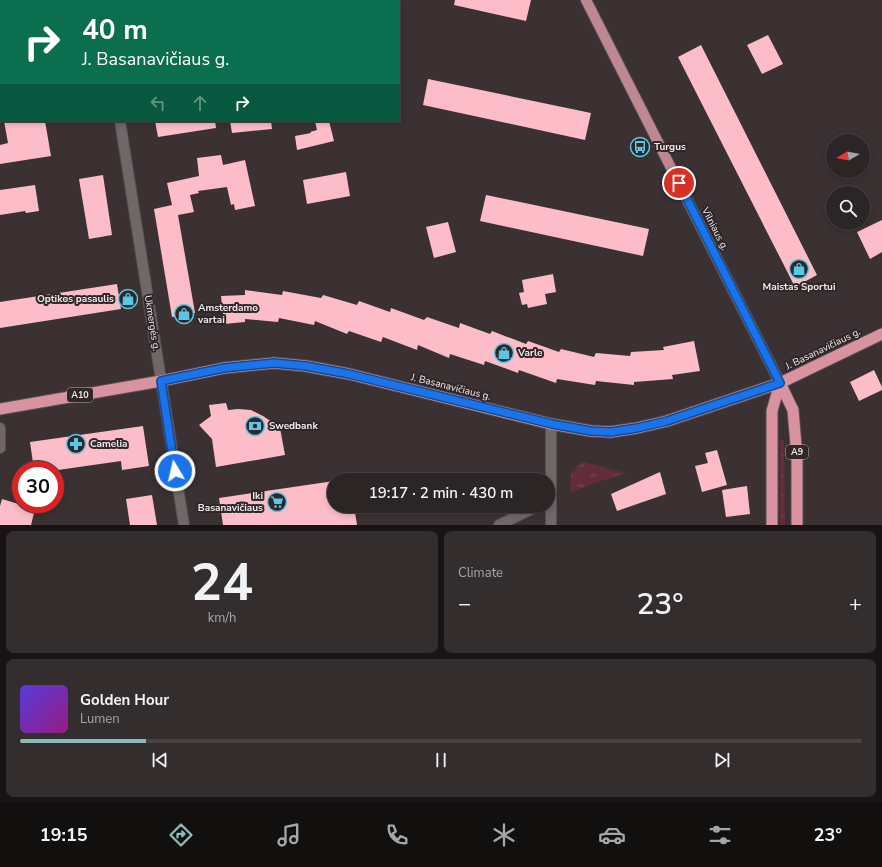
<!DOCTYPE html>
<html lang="en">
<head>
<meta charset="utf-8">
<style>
  body { margin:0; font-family:"Nunito Sans",sans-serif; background:#342d2e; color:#f1f3f6; height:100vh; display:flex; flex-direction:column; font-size:15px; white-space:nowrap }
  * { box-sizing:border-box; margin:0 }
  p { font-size:13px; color:#a6a5a7 }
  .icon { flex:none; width:22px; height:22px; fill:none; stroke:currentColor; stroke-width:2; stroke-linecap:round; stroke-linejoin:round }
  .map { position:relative; height:525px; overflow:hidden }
  .drawer { display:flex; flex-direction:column; gap:6px; padding:6px; background:#181415; flex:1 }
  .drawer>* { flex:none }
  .top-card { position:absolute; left:0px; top:0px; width:400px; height:122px; box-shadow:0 2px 6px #0003,0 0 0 1px #484243; background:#0b6e4f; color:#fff; overflow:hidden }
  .needle { width:26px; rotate:260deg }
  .controls { position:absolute; left:826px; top:134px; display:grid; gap:8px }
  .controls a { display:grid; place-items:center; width:44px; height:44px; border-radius:50%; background:#2c2526; box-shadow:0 2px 6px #0003,0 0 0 1px #484243; font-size:20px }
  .speed { position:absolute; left:12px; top:461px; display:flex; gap:8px; font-size:20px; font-weight:700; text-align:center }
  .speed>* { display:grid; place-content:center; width:52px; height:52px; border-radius:50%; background:#2c2526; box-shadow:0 2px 6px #0003,0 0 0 1px #484243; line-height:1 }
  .speed .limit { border:6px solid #d22; background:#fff; color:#111 }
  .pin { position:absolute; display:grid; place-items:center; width:34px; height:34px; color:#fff; margin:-17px; border:2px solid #fff; border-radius:50%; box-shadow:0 1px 4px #0007 }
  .me { position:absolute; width:44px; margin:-22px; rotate:351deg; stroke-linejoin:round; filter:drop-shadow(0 0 3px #0008) }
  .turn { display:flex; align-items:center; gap:14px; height:84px; padding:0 16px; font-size:18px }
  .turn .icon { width:52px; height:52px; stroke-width:2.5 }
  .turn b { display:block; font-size:28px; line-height:34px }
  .lanes { display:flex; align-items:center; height:38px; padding:0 16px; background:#0003; justify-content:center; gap:20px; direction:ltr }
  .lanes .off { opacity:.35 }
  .big { font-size:30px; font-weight:600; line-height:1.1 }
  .drawer .card { flex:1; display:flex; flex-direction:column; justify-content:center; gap:6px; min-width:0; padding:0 14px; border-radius:8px; background:#342d2e }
  .drawer .dial { align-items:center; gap:0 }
  .dial b { font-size:52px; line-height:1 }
  .song { display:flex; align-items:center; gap:12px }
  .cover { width:48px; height:48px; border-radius:6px; background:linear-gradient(135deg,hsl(250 70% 55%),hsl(310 70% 35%)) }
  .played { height:4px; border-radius:2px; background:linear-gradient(90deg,#8bbbb9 15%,#484243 15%) }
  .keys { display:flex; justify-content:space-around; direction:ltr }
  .heat { display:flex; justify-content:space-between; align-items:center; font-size:22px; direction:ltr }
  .drawer .tiles { flex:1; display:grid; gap:6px; grid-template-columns:1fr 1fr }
  .card:last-child { grid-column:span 2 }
  .trip { position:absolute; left:327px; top:473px; width:228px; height:40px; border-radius:20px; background:#2c2526; box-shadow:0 2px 6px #0003,0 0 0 1px #484243; font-weight:600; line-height:40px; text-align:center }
  .menu { display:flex; height:64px; justify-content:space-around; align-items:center; background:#120f0f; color:#a6a5a7 }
  .menu .icon { width:28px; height:28px }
  .menu .on { color:#8bbbb9 }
  .menu b { font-size:18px; color:#f1f3f6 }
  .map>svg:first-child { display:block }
</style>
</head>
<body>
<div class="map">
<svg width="882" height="525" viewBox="0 0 882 525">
  <defs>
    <pattern id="grass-tufts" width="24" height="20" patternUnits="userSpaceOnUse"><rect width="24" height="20" fill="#612d39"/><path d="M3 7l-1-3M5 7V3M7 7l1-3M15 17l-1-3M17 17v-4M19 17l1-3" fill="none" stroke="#784b56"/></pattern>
  </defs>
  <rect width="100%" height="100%" fill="#3b3133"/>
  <path fill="url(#grass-tufts)" d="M780 440H784L785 525H780Z
    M583 462 626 473 592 484 571 493 570 479 572 471Z"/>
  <path fill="#fcbdc8" d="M455 0H531L526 21 454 5Z
    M768 35 783 64 762 74 747 45Z
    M701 45 817 275 795 287 678 57Z
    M428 79 591 113 585 140 423 105Z
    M4 121H45L51 156 0 164V145L8 143Z
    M155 121H215L216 128 158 137Z
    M230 121H271L272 129 232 133Z
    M315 121H329L334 141 297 150 295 136 311 133 310 132 317 130Z
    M221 155 223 165 245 160 255 206 235 210 234 204 231 205 227 187 198 191 199 193 190 195 194 212 178 215 195 313 172 317 154 209 172 205 167 183 199 176 197 158Z
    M346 172 350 196 307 204 303 180Z
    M103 175 112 235 89 239 79 179Z
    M35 185 39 211 26 213 25 211 0 215V190Z
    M486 195 649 229 643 256 480 221Z
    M882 220V252L870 259 857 232Z
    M448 222 456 252 434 258 426 227Z
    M553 274 556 292 545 294 547 304 528 308 527 304 522 305 519 293 524 292 522 280Z
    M117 284 121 309 0 328V302Z
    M245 290 282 295 283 291 321 298 323 295 357 305 359 301 390 312 391 308 424 320 427 317 459 328 460 323 490 334 492 331 526 344 528 341 559 352 561 349 594 357 596 353 630 356 631 352 664 350 663 347 694 341 700 371 672 375 673 379 634 382V385L596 381 595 385 557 379 556 383 519 370 518 373 485 361 484 365 450 354 449 358 418 345 417 350 383 337 381 342 349 331 347 334 315 321 314 325 279 318 278 322 245 319V322L224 324 221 296 245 295Z
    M874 370 882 387V390L859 401 850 382Z
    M226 403 228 410 238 409 251 410 263 416 272 422 277 429 280 428 285 455 216 467 212 439 199 425 211 416 209 405Z
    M143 426 149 466 122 470 121 461 58 470H34L30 442Z
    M717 450 727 485 702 492 695 466 708 463 705 453Z
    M660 472 666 494 617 511 611 494Z
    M334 481V506H354L357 525H223L219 498Z
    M747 486 750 514 726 517 722 490Z
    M152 495 157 525H130L126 499Z
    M2 499 35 509 31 525H0V506Z"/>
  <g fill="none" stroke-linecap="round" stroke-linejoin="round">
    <g stroke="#574f50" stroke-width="12">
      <path id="minor" d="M100 0 101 1
        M120 121 184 525
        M0 428V448
        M499 525 538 506
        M551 525V424"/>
    </g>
    <g stroke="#574f50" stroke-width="12">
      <path id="primary" d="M586 0 780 383"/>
    </g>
    <g stroke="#574f50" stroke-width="13">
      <path id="trunk" d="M780 383 793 410 797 457V525
        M0 409 161 381 224 368 274 363 306 366 349 374 551 424 591 431 611 432 637 428 667 421 780 383 882 334
        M772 525V411L780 383"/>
    </g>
    <use href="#minor" stroke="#726768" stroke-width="10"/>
    <use href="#primary" stroke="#bf8792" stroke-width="10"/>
    <use href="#trunk" stroke="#d892a0" stroke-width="11"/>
  </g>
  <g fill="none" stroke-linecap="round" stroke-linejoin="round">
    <g stroke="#114b97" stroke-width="10">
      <path id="route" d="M175 471 161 381 224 368 274 363 306 366 349 374 552 424 591 431 611 432 637 428 667 421 780 383 679 183"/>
    </g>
    <use href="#route" stroke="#1a73e8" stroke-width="7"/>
  </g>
  <defs>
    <g id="bus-ring" transform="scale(1)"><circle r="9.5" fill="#312729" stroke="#59c8e4" stroke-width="1.5"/><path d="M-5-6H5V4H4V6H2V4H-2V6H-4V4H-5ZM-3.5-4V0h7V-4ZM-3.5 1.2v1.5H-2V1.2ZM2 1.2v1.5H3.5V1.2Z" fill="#59c8e4"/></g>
    <g id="shop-ring" transform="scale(1)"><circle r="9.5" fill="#312729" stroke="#59c8e4" stroke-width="1.5"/><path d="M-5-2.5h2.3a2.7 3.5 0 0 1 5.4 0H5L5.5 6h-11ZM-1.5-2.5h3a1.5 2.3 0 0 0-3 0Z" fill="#59c8e4"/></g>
    <g id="bank-ring" transform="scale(1)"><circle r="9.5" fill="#312729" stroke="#59c8e4" stroke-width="1.5"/><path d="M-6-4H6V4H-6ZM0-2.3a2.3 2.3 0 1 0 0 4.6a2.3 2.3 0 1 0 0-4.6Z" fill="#59c8e4"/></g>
    <g id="pharmacy-ring" transform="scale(1)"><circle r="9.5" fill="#312729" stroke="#59c8e4" stroke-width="1.5"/><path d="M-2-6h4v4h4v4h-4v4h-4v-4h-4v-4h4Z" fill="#59c8e4"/></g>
    <g id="supermarket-ring" transform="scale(1)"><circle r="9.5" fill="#312729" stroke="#59c8e4" stroke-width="1.5"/><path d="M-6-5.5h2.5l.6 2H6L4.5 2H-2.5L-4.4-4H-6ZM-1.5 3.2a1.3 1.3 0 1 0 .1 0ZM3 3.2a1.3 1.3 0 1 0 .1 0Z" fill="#59c8e4"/></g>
  </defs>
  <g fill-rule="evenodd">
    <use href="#bus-ring" x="640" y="147"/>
    <use href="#shop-ring" x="799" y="269"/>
    <use href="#shop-ring" x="128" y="299"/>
    <use href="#shop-ring" x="184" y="314"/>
    <use href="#shop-ring" x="504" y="353"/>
    <use href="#bank-ring" x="255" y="426"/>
    <use href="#pharmacy-ring" x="76" y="444"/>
    <use href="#supermarket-ring" x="277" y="502"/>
  </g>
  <g text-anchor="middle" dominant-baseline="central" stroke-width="4" stroke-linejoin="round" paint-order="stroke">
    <g fill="#312729" stroke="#b6afb0" stroke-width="1">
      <rect x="67" y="388" width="26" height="14" rx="3"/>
      <rect x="786" y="445" width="22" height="14" rx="3"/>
    </g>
    <g font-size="9" font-weight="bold" fill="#efe9ea">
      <text x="80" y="395">A10</text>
      <text x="797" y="452">A9</text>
    </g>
    <g font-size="10" font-weight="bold" fill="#efe9ea" stroke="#312729" text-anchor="start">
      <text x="654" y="147">Turgus</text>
      <text x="799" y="287" text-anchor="middle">Maistas Sportui</text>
      <text x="114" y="299" text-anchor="end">Optikos pasaulis</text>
      <text x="198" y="308">Amsterdamo<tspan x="198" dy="12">vartai</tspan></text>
      <text x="518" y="353">Varle</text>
      <text x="269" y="426">Swedbank</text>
      <text x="90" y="444">Camelia</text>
      <text x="263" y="496" text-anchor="end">Iki<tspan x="263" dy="12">Basanavičiaus</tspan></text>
    </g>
    <g font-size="10" fill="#efe9ea" stroke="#312729">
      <text transform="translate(715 229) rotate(63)">Vilniaus g.</text>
      <text transform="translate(152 323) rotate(81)">Ukmergės g.</text>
      <text transform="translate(823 349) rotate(-26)">J. Basanavičiaus g.</text>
      <text transform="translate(451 387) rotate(14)">J. Basanavičiaus g.</text>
    </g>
  </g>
</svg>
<div class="controls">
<a><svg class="needle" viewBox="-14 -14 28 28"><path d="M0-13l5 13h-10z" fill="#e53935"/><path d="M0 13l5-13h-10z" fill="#a6a5a7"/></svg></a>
<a><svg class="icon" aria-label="search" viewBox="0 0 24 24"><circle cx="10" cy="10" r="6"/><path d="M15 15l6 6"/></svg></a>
</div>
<div class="speed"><div class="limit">30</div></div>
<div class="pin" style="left:679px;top:183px;background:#d93025"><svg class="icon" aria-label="arrive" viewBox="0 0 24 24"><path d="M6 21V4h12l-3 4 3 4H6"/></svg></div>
<svg class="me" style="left:175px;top:471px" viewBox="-20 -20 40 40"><circle r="17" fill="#1a73e8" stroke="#fff" stroke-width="3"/><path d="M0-11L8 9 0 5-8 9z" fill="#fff"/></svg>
<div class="trip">19:17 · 2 min · 430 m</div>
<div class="top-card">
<div class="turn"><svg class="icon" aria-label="right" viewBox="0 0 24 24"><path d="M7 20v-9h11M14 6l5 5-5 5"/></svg><div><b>40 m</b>J. Basanavičiaus g.</div></div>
<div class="lanes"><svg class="icon off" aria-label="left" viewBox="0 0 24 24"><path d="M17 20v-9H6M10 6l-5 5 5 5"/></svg><svg class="icon off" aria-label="ahead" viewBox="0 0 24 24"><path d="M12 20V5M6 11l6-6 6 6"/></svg><svg class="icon" aria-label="right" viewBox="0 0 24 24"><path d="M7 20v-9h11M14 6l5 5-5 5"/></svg></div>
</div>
</div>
<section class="drawer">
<div class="tiles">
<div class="card dial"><b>24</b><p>km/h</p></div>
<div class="card"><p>Climate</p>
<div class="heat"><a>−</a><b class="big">23°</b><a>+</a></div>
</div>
<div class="card">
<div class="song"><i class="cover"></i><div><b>Golden Hour</b><p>Lumen</p></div></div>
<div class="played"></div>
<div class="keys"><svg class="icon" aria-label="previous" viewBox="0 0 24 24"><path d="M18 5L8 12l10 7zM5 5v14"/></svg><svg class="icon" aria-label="pause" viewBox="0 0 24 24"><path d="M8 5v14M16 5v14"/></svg><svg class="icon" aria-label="next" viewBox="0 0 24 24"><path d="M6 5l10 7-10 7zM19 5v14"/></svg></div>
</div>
</div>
</section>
<nav class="menu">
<b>19:15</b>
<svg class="icon on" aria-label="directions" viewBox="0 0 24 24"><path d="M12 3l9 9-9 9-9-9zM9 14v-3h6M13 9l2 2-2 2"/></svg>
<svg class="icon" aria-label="music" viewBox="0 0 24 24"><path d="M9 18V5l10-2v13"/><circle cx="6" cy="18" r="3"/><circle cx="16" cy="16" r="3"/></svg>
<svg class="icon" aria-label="phone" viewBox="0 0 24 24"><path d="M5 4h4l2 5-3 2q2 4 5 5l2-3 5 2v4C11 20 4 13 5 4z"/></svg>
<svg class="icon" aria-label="climate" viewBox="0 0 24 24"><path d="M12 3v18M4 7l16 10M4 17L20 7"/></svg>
<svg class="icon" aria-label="car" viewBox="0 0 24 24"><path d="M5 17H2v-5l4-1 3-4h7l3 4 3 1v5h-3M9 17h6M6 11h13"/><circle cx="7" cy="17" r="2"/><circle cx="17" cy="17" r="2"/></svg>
<svg class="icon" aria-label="filters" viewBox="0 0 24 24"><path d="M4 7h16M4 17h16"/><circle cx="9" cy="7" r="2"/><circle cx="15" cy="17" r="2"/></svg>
<b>23°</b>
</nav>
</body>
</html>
